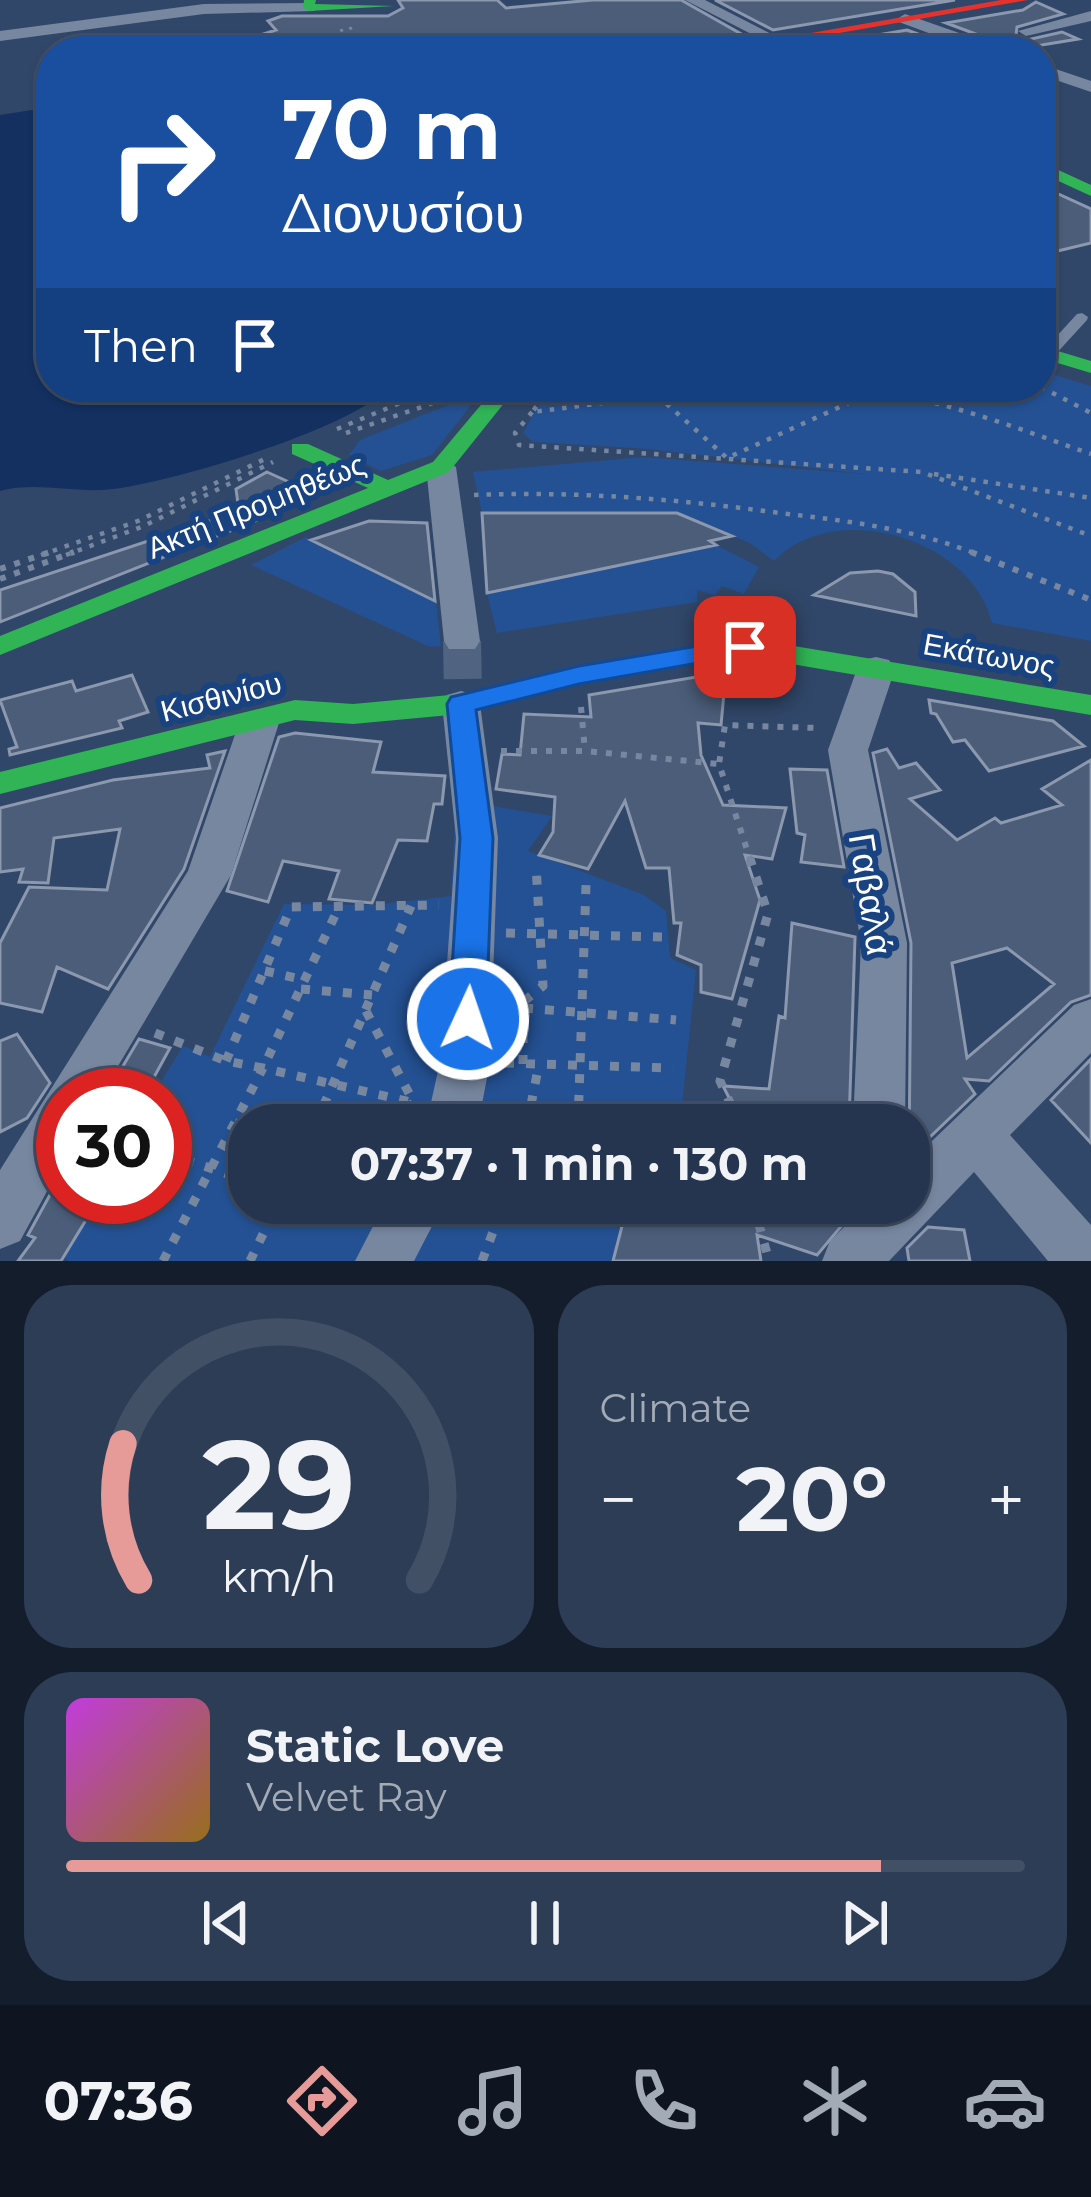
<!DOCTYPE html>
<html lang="en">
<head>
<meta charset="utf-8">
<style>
  body { margin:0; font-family:Montserrat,sans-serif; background:#2d3d56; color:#f1f3f6; height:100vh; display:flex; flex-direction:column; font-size:45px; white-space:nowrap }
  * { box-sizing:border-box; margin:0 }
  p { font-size:39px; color:#a3abb7 }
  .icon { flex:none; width:66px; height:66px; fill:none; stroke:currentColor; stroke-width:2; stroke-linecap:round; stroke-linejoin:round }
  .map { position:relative; height:1261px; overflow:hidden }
  .side { display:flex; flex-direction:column; gap:24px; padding:24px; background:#141d2b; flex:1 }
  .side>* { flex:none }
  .hud { position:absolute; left:36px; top:36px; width:1020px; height:366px; border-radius:48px; box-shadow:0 3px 9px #0004,0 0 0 3px #425066; background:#1a4fa0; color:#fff; overflow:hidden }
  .speed { position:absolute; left:36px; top:1068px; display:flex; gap:24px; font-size:60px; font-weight:700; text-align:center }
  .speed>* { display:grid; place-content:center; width:156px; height:156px; border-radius:50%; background:#25354f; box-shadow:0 3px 9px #0004,0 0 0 3px #425066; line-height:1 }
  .speed .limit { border:18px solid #d22; background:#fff; color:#111 }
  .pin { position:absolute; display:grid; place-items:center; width:102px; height:102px; color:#fff; margin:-51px; border-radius:24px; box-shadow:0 6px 18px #0006 }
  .me { position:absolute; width:132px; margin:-66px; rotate:3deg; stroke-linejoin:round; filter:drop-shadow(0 0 9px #0008) }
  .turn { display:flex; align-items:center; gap:42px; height:252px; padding:0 48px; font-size:54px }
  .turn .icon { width:156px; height:156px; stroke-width:2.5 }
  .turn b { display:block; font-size:84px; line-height:102px }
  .then { display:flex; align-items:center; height:114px; padding:0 48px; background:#0003; gap:24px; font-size:45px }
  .big { font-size:90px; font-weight:700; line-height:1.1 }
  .side .widget { flex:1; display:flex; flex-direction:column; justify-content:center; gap:18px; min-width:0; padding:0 42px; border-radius:48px; background:#2d3d56 }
  .side .dial { align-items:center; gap:0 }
  .dial svg { height:312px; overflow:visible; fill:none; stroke:#425066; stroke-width:7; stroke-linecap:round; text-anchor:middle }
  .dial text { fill:#f1f3f6; stroke:none }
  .song { display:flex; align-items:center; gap:36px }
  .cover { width:144px; height:144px; border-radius:18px; background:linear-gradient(135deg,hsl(290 70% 55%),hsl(40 70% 35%)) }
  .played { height:12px; border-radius:6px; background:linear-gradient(90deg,#e69b98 85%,#425066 85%) }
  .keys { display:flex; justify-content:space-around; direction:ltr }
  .heat { display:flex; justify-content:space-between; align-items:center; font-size:66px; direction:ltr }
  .side .tiles { flex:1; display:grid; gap:24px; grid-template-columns:1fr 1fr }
  .widget:last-child { grid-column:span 2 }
  .trip { position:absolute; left:228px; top:1104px; width:702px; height:120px; border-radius:48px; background:#25354f; box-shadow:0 3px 9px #0004,0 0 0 3px #425066; font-weight:700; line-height:120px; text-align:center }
  .menu { display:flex; height:192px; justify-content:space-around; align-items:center; background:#0f1520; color:#a3abb7 }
  .menu .icon { width:84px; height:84px }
  .menu .selected { color:#e69b98 }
  .menu b { font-size:54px; color:#f1f3f6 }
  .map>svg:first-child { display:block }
</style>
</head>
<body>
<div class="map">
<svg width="1091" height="1261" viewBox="0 0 1091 1261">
  <rect width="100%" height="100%" fill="#314769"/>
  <path fill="#245193" d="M1041 371 1091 386V641L992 623C973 539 835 497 774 561L750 543 677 513H482L473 472 643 457 864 474 649 449 533 442 523 433 548 387H1041Z
    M461 400H475L432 455 381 471 349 455 360 440Z
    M306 537 436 602 441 646 430 647 251 565Z
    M716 545 759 567 744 594 722 586 715 595 697 590V602L497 633 487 593Z
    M456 800 552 816 528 851 644 895 666 911 670 958 696 970 680 1125H249V1203H650L637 1261H68L58 1249 90 1197H165V1095H153L183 1046 210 1057 284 904 374 905 451 896Z"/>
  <path fill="#133060" d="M51 107V387H389C355 428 169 483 112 489 74 494 38 481 0 491V115Z"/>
  <path fill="#4b5d79" stroke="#8b98ae" stroke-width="3" fill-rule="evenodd" d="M398 0H497L506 8 593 0H681L743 35 711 40 697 51H227V46L276 30 268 21 282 16H388L403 8Z
    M715 0H955L773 30Z
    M1036 2 1063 14 1017 27 1016 35 1027 40 1062 32 1078 39 1005 51 1000 43 946 23 1023 10Z
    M907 30 964 51H782Z
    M1041 186 1091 209V243L1041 255Z
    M267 472 300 487 284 507 288 508 0 622V590L239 511 236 489Z
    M482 513H677L732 536 710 541 716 545 487 593Z
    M369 521 427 523 435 601 311 540Z
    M878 571 893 574 915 592 916 616 814 595 850 573Z
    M726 672 721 725 698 723 701 755 723 805 786 808 772 859 745 855 760 900 732 999 701 992V965L677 955 681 923H674L669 868H646L625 801 588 869 539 855 553 832 555 797 496 789 502 754 520 755 524 714 591 717 589 695Z
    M132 675 148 712 119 721 122 728 10 755 9 749 17 747 0 700 72 681 76 691Z
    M929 700 1053 721 1084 746 989 771 965 740 953 742 936 714 931 713Z
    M295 733 381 742 373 772 445 776 442 804H434L427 841 398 840 372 903 329 899 339 871 283 861 268 902 227 891 279 737Z
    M887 749 899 768 916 763 940 790 910 799 957 840 995 818 1001 823 1062 805 1042 789 1091 760V995L1071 1002 989 1081 965 1079 975 1094 909 1157 911 943 873 753ZM1007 948 1054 984 967 1058 952 963Z
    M225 751 184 869 108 989 57 967 42 1012 0 1003V943L29 887 107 890 120 829 54 838 48 883 19 882 23 869 0 872V808L113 780 210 768 207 755Z
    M790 769 827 770 844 867 801 862 805 835 797 833Z
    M792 923 855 937 849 1125H743L723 1086 769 1089 779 1016 785 1018Z
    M17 1034 50 1083 27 1118 0 1132V1041Z
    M139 1039 170 1048 153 1079 120 1071Z
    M1091 1059V1143L1051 1100Z
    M63 1171V1197H100L61 1261H18L35 1238 28 1235Z
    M628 1203H855V1210L817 1255 757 1235 761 1261H613Z
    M928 1227 964 1230 970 1261H909L907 1248Z"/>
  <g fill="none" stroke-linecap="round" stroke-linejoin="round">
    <path stroke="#506380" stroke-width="38" stroke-dasharray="38 20" stroke-linecap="butt" d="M462 641 463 696"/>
    <path stroke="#7787a0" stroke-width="3" stroke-dasharray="3 4.5" stroke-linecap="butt" d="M350 27 361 51
      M341 29 351 51
      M1041 209 1061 204"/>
    <path stroke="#7787a0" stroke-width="4.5" stroke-dasharray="4.5 8" stroke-linecap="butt" d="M552 387 532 412C643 399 758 377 871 391 946 400 1019 429 1091 454
      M648 387 727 458 884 387
      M1041 387 1091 413
      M532 412 515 433 519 445 922 472 1091 536
      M337 429 439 387
      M346 433 459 394
      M934 474 1091 498
      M474 495C577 491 677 499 780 513 848 521 915 529 979 555
      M41 555 138 521 269 457
      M66 555 144 526 273 462"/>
    <path stroke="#7787a0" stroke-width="6" stroke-dasharray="6 9" stroke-linecap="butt" d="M971 552 1091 600
      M0 569 50 552
      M0 579 74 552
      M581 707 585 751
      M501 751H585L719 764
      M751 862 719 764 725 725 818 728"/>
    <path stroke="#7787a0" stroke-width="9" stroke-dasharray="9 12" stroke-linecap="butt" d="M506 933 662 937
      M265 971 305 980
      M301 989 372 995
      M524 1008 676 1020
      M366 1011 414 1103 372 1125
      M155 1033 226 1061 263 1068 339 907
      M226 1061 291 907 439 905
      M505 1063 673 1068
      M523 1064V1002L543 986 536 865
      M235 1123 249 1126
      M315 1125 411 906
      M527 1125 539 1064
      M578 1125 586 885
      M740 1125 720 1081 768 914 750 859
      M165 1153 249 1181
      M315 1203 362 1220
      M753 1203 769 1261
      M163 1261 263 1068 419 1104
      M250 1261 278 1203
      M482 1261 504 1203"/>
    <path fill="#7787a0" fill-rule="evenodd" d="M1082 313 1088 317 1087 320 1054 356H1044V350L1077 314Z"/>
    <path fill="#7787a0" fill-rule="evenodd" d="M685 0H705L785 41 771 44Z
      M309 3 314 5V11L204 14 0 41V31L204 4Z
      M1091 11V21L1026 36 1018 31Z
      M905 14 999 47 1001 51H977L899 22 897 19Z
      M1041 64 1091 81V92L1041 75Z
      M441 458 456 467 480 641 475 649H449L444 641 426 467Z
      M876 657 889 660 895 669 868 750 907 943 905 1125H853L861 943 828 750 857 669 863 660Z
      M461 691 475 695 480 704 498 838 490 1062 478 1125H426L440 1062 456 838 442 704 447 695Z
      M259 710 273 714 279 723 231 875 101 1095H63V1162L20 1241 0 1249V1170L188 871 239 723 245 714Z
      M1091 999V1053L1010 1135 1091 1225V1261H1048L974 1172 889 1261H822L830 1241 868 1203H909V1163L1074 1005Z
      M385 1203H444L414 1261H355Z"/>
    <path fill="#30b455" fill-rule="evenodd" d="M304 0H316L315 4 394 6 309 11 303 8Z
      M1041 162 1091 185V196L1041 173Z
      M1041 346 1091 361V373L1041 358Z
      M496 387H517L449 472 0 655V636L368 488 292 454V444H308L388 480 433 462Z
      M745 638 1091 695V715L745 656 579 684 461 714 353 724 295 720 0 794V772L295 700 353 704 461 694 579 666Z"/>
    <path fill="#e5322d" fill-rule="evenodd" d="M1001 0H1028L736 51H707Z"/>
  </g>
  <path fill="#1a73e8" stroke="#114b97" stroke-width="3" d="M745 638 759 647 755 653 579 684 476 710 493 838 486 1019 481 1030 468 1035 455 1030 449 1019 460 838 447 704 451 697 579 666Z"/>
  <g text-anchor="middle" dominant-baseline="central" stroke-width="12" stroke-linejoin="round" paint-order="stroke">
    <g font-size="30" fill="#fff" stroke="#194281">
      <text transform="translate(256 506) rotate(-22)">Ακτή Προμηθέως</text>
      <text transform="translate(989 655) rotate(10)">Εκάτωνος</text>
      <text transform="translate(221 697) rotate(-14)">Κισθινίου</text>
    </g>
    <g font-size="36" fill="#fff" stroke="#194281">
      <text transform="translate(871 894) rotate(81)">Γαβαλά</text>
    </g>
  </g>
</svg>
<div class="speed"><div class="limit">30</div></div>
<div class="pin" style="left:745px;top:647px;background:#d93025"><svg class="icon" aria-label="arrive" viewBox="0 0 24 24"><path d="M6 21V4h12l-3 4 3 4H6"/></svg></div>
<svg class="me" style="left:468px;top:1019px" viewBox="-20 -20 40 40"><circle r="17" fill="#1a73e8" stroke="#fff" stroke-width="3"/><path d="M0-11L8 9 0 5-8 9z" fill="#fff"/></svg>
<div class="trip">07:37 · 1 min · 130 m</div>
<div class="hud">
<div class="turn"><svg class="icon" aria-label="right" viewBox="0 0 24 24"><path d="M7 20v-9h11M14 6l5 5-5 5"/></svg><div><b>70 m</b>Διονυσίου</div></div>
<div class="then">Then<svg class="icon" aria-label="arrive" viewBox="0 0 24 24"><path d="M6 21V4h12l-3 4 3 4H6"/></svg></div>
</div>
</div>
<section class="side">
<div class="tiles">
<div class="widget dial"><svg viewBox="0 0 100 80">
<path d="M14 69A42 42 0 1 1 86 69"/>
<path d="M14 69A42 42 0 0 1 10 34" stroke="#e69b98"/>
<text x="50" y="56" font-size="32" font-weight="700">29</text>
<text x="50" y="72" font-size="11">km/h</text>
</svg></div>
<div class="widget"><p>Climate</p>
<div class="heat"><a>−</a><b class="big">20°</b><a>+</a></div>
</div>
<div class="widget">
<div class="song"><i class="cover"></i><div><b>Static Love</b><p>Velvet Ray</p></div></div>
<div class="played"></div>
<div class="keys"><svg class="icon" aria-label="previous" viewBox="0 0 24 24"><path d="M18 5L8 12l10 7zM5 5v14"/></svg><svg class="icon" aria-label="pause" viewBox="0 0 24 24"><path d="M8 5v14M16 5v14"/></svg><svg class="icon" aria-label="next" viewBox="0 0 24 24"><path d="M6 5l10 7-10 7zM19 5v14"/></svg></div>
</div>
</div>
</section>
<nav class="menu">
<b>07:36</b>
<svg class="icon selected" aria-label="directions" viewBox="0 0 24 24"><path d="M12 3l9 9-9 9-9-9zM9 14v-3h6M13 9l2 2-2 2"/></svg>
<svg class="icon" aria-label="music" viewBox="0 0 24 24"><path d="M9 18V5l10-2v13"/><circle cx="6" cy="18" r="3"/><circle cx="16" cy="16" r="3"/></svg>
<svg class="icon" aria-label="phone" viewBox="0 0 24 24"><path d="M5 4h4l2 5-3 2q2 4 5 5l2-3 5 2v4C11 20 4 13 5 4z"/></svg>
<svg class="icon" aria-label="climate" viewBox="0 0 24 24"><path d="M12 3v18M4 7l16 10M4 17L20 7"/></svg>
<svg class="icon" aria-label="car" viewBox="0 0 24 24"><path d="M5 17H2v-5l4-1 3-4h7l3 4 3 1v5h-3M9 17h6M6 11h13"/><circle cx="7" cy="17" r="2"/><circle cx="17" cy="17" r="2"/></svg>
</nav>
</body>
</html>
